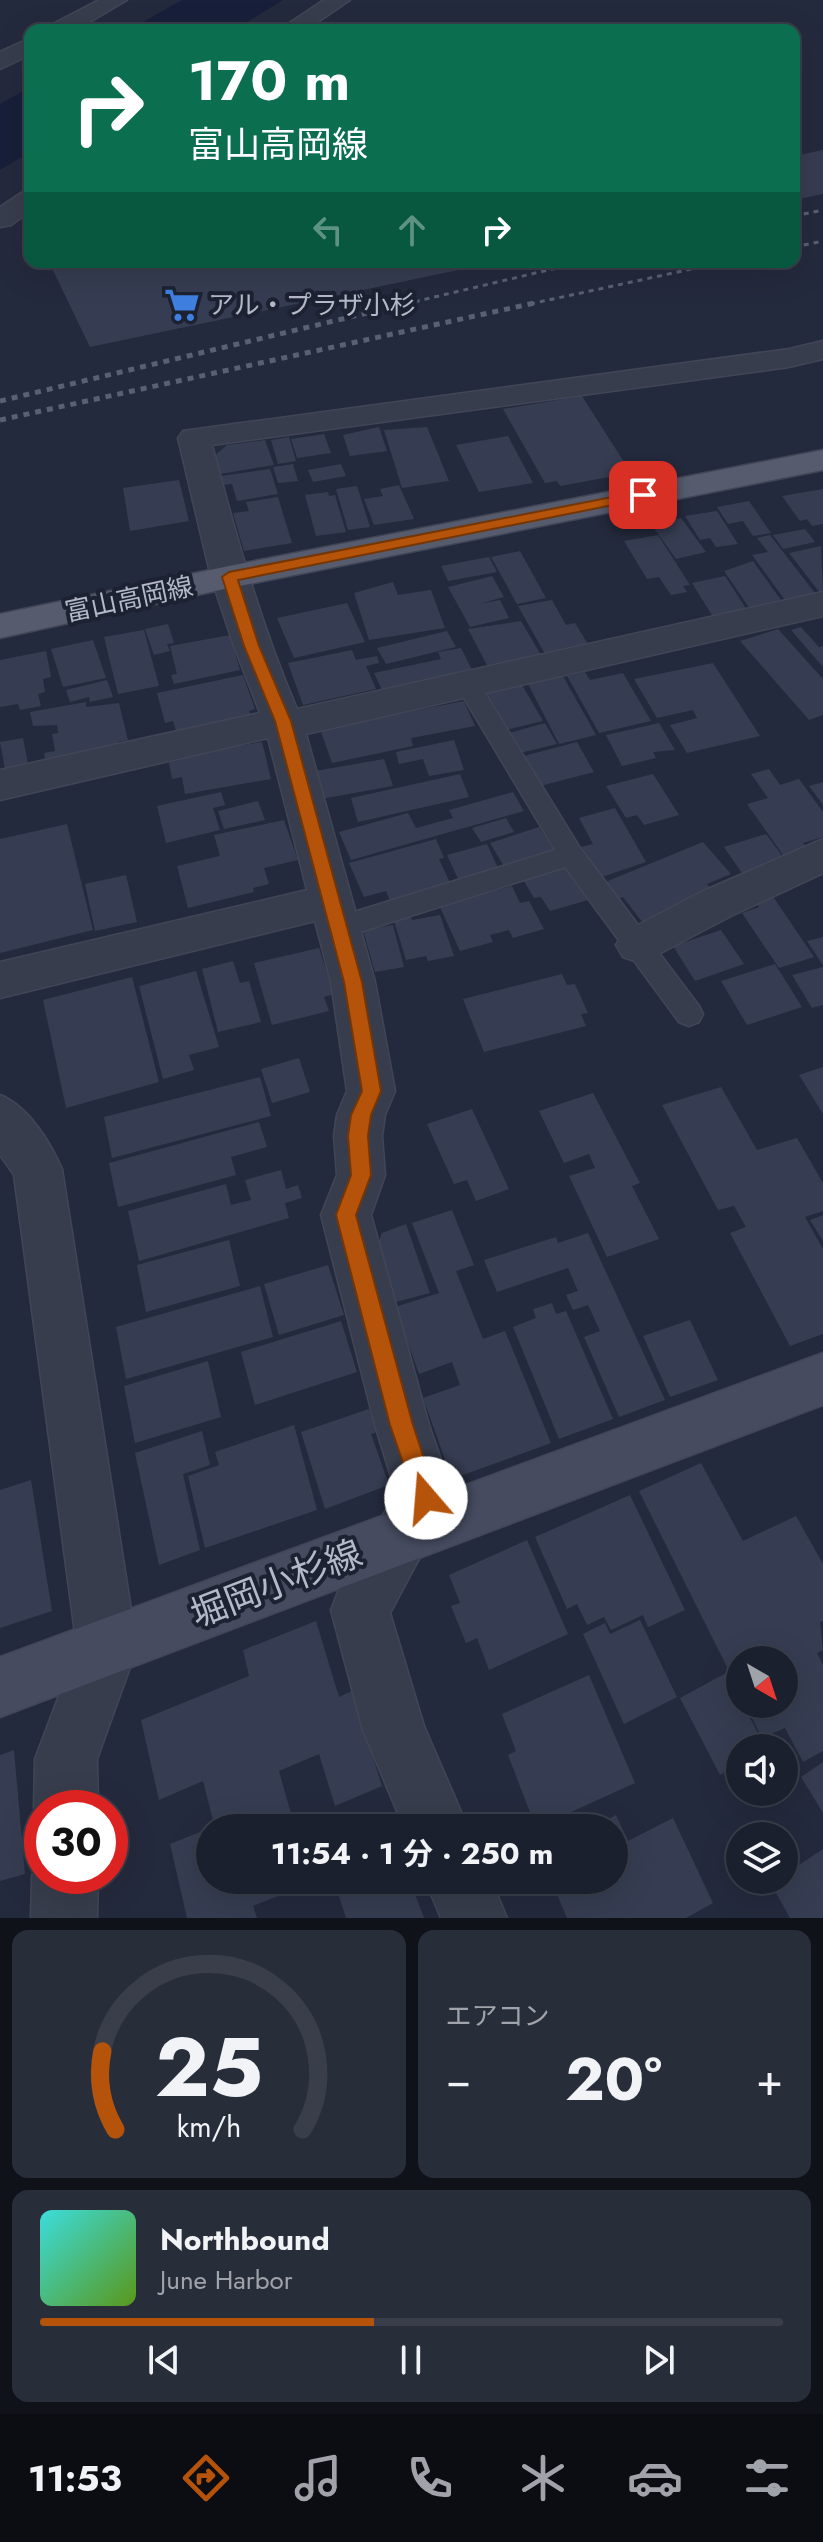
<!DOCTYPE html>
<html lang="ja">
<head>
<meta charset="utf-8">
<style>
  body { margin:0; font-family:Jost,"Noto Sans JP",sans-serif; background:#282d3a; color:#f1f3f6; height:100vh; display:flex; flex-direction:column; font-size:30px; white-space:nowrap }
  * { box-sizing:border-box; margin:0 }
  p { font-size:26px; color:#a0a3aa }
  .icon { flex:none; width:44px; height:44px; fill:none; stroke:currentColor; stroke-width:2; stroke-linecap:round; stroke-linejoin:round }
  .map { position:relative; height:1918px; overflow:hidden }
  .side { display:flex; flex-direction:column; gap:12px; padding:12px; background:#0f1219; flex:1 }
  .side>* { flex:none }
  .banner { position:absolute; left:24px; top:24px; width:776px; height:244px; border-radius:16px; box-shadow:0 8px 32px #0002,0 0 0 2px #393e4a; background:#0b6e4f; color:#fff; overflow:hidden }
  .needle { width:52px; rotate:141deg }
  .buttons { position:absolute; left:726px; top:1646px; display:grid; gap:16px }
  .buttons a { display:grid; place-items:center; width:72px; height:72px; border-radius:50%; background:#1b202e; box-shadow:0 8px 32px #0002,0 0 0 2px #393e4a; font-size:40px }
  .speed { position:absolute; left:24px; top:1790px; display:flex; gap:16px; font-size:40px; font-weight:700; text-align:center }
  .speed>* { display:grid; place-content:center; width:104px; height:104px; border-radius:50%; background:#1b202e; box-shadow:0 8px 32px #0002,0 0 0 2px #393e4a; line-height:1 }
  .speed .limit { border:12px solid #d22; background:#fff; color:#111 }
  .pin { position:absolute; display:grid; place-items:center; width:68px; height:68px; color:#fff; margin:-34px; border-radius:16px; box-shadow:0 4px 12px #0006 }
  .me { position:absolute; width:88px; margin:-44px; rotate:342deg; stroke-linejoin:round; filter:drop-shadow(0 0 6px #0008) }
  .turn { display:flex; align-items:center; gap:28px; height:168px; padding:0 32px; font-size:36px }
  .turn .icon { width:104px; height:104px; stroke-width:2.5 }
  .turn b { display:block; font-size:56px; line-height:68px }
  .lanes { display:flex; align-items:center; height:76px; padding:0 32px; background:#0003; justify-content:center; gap:40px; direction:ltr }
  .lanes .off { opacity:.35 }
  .big { font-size:60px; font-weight:700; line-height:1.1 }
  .side .tile { flex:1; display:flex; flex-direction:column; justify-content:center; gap:12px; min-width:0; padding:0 28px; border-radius:16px; background:#282d3a }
  .side .dial { align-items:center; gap:0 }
  .dial svg { height:208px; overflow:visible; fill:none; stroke:#393e4a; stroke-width:7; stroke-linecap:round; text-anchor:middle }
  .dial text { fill:#f1f3f6; stroke:none }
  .song { display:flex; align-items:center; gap:24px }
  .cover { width:96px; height:96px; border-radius:12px; background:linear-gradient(135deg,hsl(180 70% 55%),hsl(90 70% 35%)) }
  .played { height:8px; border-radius:4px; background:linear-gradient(90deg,#b45309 45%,#393e4a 45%) }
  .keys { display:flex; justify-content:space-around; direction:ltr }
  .heat { display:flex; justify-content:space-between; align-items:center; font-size:44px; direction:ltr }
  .side .tiles { flex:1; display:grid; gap:12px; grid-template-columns:1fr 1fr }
  .tile:last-child { grid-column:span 2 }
  .trip { position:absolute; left:196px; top:1814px; width:432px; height:80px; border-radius:40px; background:#1b202e; box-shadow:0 8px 32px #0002,0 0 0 2px #393e4a; font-weight:700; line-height:80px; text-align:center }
  .menu { display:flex; height:128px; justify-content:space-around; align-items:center; background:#0b0d12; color:#a0a3aa }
  .menu .icon { width:56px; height:56px }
  .menu .current { color:#b45309 }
  .menu b { font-size:36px; color:#f1f3f6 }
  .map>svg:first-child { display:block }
</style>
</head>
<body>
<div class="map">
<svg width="823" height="1918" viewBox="0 0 823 1918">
  <rect width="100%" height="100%" fill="#242a3d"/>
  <path fill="#181f3a" d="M182 0H283L234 30H129Z
    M30 87V152L0 170V104Z"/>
  <path fill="#363d52" d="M823 150V194L794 200V156Z
    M49 262H492V263L90 347Z
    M582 396 631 473 560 486 557 481 545 483 503 409Z
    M379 427 387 451 350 456 343 435Z
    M427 427 449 481 402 488 384 430Z
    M324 434 331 453 297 458 291 439Z
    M508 436 533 483 479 492 456 445Z
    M289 437 296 461 278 464 271 440Z
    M265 440 274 465 220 474 214 456 227 445Z
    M293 464 298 481 278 483 273 467Z
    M341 464 346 476 313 482 308 470Z
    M270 469 278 494 237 501 232 484 223 485 221 476Z
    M179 480 189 521 130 531 123 488Z
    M399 485 414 519 374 525 364 499 383 496 380 489Z
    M357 486 370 527 348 530 336 489Z
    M823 489V524L812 526 807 519 800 521 782 496Z
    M328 492 329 496 335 495 346 532 316 536 305 495Z
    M278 497 292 543 244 551 233 513 249 511 246 502Z
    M749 501 771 533 753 536 743 521 728 524 717 507Z
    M717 511 738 544 716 547 710 538 700 540 685 516Z
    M681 518 706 552 676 559 651 524Z
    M805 529 815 542 783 549 773 535Z
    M658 535 690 585 683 586 687 592 671 595 659 577 647 579 624 541Z
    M770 535 815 593 785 600 752 555 768 552 757 538Z
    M821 546 823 593H820L789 553Z
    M520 551 546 598 517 604 491 557Z
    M489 557 497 572 448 581 441 566Z
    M753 561 783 603 750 609 724 571Z
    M492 576 504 597 479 604 500 600 509 618 470 627 448 587Z
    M725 576 747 610 713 617 692 583Z
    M393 582 398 595 431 590 445 628 369 640 354 593Z
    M552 600 566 625 575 623 588 644 545 654 518 606Z
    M347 603 365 642 294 658 277 618Z
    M521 621 541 655 488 667 468 629Z
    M168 624 174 643 167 644 170 651 154 655 145 629Z
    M801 627 819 647 823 646V667L791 630Z
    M778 629 823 679V715L809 720 740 641Z
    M144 630 159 686 118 694 104 637Z
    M447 631 456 647 386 664 377 648Z
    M230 635 240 670 174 684 171 675 177 674 170 646Z
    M93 640 106 678 63 687 51 649Z
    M461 648 472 670 382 690 374 673 441 659 438 652Z
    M352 650 356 660 377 656 379 663 366 666 376 689 303 705 288 663Z
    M46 651 51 677 43 679 45 692 38 694 41 706 20 710 18 704 0 707V660Z
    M713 663 760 736 687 753 670 725 697 718 693 710 657 718 634 679Z
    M585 672 590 680 623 673 651 721 599 733 567 676Z
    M243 675 255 709 249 711 252 718 177 734 173 721 165 723 157 693Z
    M563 676 596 735 559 744 528 684Z
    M107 680 113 697 90 702 89 697 70 702 66 690Z
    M522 685 543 721 506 730 486 694Z
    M464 701 475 726 411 738 413 746 332 763 320 729Z
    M86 702V707L119 703 128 740 118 742 120 749 46 763 44 753 55 751 52 734 58 733 57 725 33 726 30 712Z
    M545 723 557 744 520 753 509 733Z
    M659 723 675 750 653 752 656 758 622 766 606 735Z
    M23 738 28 764 5 769 0 742Z
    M454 740 464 770 429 776 423 759 399 764 396 752Z
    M262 742 271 779 185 794 182 777 172 779 168 758Z
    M577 742 594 772 540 786 524 756Z
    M384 759 393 786 321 799 315 771Z
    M769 769 780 785 799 779 823 812V837L803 843 807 848 783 855 747 804 768 798 751 774Z
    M460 774 469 797 358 822 351 798Z
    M653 774 679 815 644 825 637 815 626 818 606 786Z
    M823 782V805L809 786Z
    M221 792 225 805 213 808 220 830 166 843 157 806Z
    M513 792 524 811 351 860 339 832 408 813 416 828 453 818 449 810Z
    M258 801 265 820 224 829 218 811Z
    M615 808 646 862 599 878 581 847 593 844 579 818Z
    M506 818 514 832 481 842 472 828Z
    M284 820 298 860 264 868 269 884 253 888 254 892 188 908 177 866 220 856 214 835Z
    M67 824 93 930 0 953V839Z
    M539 827 555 852 505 868 490 843Z
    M766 834 786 861 744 876 724 847Z
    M436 839 444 858 439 859 452 887 391 903 386 891 364 897 349 863Z
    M703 842 731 874 707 884 716 895 645 926 623 897 616 900 603 883Z
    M487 844 499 870 459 881 447 855Z
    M567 864 588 900 550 911 541 897 534 898 522 878Z
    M126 875 137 922 95 931 85 884Z
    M512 886 520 903 529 901 544 929 513 938 509 930 490 935 493 942 460 951 439 905Z
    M772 895 814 957 779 968 742 913 759 907 755 900Z
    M410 915 412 920 440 915 454 956 428 961 426 956 406 960 393 918Z
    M393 925 404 967 375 972 363 930Z
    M721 930 744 964 695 981 673 946Z
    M823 937V965L807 941Z
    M319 948 334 994 324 997 329 1011 272 1025 254 963Z
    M233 961 240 983 249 981 261 1022 218 1032 202 969Z
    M775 964 802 1007 747 1025 721 981Z
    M823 967V1005L812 1008 792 975Z
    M196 971 219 1047 189 1055 194 1070 163 1079 139 986Z
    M562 974 567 985 575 984 588 1013 581 1014 586 1026 484 1052 463 999Z
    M132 977 159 1082 66 1108 43 1000Z
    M299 1058 310 1092 272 1103 261 1069Z
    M823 1067V1114L799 1075Z
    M260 1077 271 1116 112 1158 104 1117Z
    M721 1087 757 1150 797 1138 823 1183V1211L805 1217 823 1249V1334L790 1346 730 1233 746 1227 734 1206 718 1210 662 1105Z
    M593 1093 640 1183 632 1186 659 1239 607 1257 569 1176 595 1168 589 1154 564 1163 539 1111Z
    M472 1109 509 1189 476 1201 467 1180 454 1184 427 1124Z
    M259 1122 267 1147 231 1157 236 1175 118 1207 109 1163Z
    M281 1170 286 1189 298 1185 302 1198 285 1203 289 1218 139 1261 128 1211 226 1184 231 1205 251 1200 245 1180Z
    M452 1210 474 1265 456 1271 483 1339 505 1331 551 1443 452 1479 423 1398 460 1385 452 1362 419 1374 395 1307 439 1293 412 1223Z
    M823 1215V1241L810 1220Z
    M406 1224 430 1293 392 1303 375 1251 382 1233Z
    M588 1233 665 1400 619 1417 584 1337 600 1331 588 1305 573 1310 566 1295 578 1291 568 1268 497 1292 484 1260 556 1237 558 1243Z
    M229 1240 240 1286 146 1312 137 1265Z
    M328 1265 344 1315 279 1335 264 1284Z
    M260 1286 273 1337 126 1379 116 1327Z
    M552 1303 556 1314 566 1311 613 1419 559 1439 513 1327 536 1318 533 1309Z
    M690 1320 718 1380 670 1397 643 1336Z
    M341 1321 357 1372 255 1405 241 1352Z
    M208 1361 221 1417 135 1443 124 1386Z
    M369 1409 377 1432 371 1434 389 1485 325 1509 301 1432Z
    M294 1425 317 1510 205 1548 188 1476 219 1465 215 1452Z
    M202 1431 210 1465 183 1474 200 1550 159 1565 135 1453Z
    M701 1463 743 1541 796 1516 823 1564V1621L820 1622 823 1650 817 1653 823 1665V1751L803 1762 785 1728 762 1738 745 1704H784V1660H740V1693L639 1491Z
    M31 1480 52 1611 0 1628V1490Z
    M630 1495 685 1610 648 1627 643 1615 611 1630 604 1617 587 1625 577 1604 567 1609 535 1537Z
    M527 1540 568 1634 489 1670 477 1638 466 1643 451 1606 460 1603 449 1575Z
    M640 1620 677 1697 624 1724 583 1634 605 1623 610 1634Z
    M316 1621 339 1697 352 1691 382 1786 335 1806 319 1754 279 1771 295 1828H215L203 1781 159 1800 141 1720 249 1676 243 1650Z
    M726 1673 766 1748H740V1763L720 1775 680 1698Z
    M589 1675 635 1783 536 1828 508 1755 516 1751 502 1714Z
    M14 1750 25 1874 0 1881V1755Z
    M823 1762V1813L801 1777Z
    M616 1815 628 1841 673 1818 713 1903 686 1918H567L551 1880H614V1828H592Z
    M210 1828V1880H279L283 1894 253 1906 257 1918H187L170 1844Z
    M823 1849V1918H790L771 1884 784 1880V1875Z
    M344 1880H410L424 1918H346L335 1884Z"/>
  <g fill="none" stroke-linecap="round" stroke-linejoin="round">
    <g stroke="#414656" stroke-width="3">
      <path id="service" d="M467 675 475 677 580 848 699 1006 703 1014 699 1022 689 1026 679 1022 565 867 338 939 328 936 324 928 328 920 555 850 455 683 459 677Z"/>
    </g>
    <g stroke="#414656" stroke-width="3">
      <path id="minor" d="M99 0H127L76 30H48L51 25Z
        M324 0H350L306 30H279Z
        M30 38V55L0 69V52Z
        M30 191V211L11 225 0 227V207L21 193Z
        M823 341V359L789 367 212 445C236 536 260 622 297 709L823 592V616L306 734 375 982 395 1091 385 1115 382 1136 385 1175 371 1215 429 1425 454 1498 446 1518 421 1555 390 1613 424 1726 468 1828H404L363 1730 331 1610 339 1589 396 1493 375 1425 321 1215 337 1175 334 1136 337 1115 347 1091 331 982 315 921 0 998V962L307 890 268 738 0 800V770L260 713 234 646 211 577 178 438 183 431 789 349Z
        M823 839V873L731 916 653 957 638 962 623 957 616 945 623 933 701 892Z
        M425 1880H491L507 1918H441Z"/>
    </g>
    <g stroke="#414656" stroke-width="3">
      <path id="tertiary" d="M0 1095C28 1106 50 1142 62 1169L137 1648 97 1759 98 1808H42V1827L34 1808 35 1759 77 1648 14 1175 0 1155Z
        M42 1853V1876H98L97 1918H31L32 1876Z"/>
    </g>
    <g stroke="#414656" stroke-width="3">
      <path id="secondary" d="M823 1353V1405L0 1717V1657Z"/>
    </g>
    <g stroke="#414656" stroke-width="3">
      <path id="primary" d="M823 450V470L229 588 0 638V614L229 566Z"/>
    </g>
    <use href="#service" fill="#383d4d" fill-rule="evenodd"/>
    <use href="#minor" fill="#383d4d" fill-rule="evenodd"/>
    <use href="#tertiary" fill="#383d4d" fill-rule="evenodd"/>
    <use href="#secondary" fill="#464b60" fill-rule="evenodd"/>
    <use href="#primary" fill="#565b6d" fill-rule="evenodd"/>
    <path stroke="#5a6074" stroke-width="3" stroke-dasharray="5 5" stroke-linecap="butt" d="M794 216 823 210
      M794 247 823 241
      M405 304 582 262
      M530 304 724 262"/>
    <path stroke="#5a6074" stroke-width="5" stroke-dasharray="6 6" stroke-linecap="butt" d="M0 401 413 302
      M0 420 539 302"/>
  </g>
  <path fill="#b45309" stroke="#753606" stroke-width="2" d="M643 491 648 492V498L238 580 259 646 291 721 362 982 381 1091 371 1115 368 1136 371 1175 356 1215 413 1425 437 1498 434 1506 426 1510 418 1506 390 1425 336 1215 351 1175 348 1136 351 1115 362 1091 344 982 275 721 244 646 222 577 229 572Z"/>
  <defs>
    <g id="supermarket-bare" transform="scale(2.76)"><path d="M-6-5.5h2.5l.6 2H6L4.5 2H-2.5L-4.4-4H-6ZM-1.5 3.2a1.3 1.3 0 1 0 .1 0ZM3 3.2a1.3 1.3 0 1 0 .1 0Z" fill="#3f7fe0" stroke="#1d2232" stroke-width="2.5" paint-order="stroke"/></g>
  </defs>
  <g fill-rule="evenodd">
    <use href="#supermarket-bare" x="182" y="305"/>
  </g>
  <g text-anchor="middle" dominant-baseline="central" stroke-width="8" stroke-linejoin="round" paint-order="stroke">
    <g font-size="26" fill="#b4b8c8" stroke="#1d2232" text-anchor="start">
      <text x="208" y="305">アル・プラザ小杉</text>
    </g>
    <g font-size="26" fill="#b4b8c8" stroke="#1d2232">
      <text transform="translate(129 599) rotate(-12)">富山高岡線</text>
    </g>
    <g font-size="36" fill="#b4b8c8" stroke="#1d2232">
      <text transform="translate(276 1583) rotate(-21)">堀岡小杉線</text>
    </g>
  </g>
</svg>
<div class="buttons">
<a><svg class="needle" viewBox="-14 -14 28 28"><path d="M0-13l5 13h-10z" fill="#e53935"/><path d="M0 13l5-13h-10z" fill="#a0a3aa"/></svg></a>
<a><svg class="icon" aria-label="sound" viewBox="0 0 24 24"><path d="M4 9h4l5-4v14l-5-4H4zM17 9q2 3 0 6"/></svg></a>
<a><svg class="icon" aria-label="layers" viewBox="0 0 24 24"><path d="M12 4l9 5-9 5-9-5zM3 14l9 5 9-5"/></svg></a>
</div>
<div class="speed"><div class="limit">30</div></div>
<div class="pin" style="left:643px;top:495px;background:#d93025"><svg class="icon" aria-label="arrive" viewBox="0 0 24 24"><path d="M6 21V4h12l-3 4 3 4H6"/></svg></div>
<svg class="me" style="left:426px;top:1498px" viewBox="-20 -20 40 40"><circle r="19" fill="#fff"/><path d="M0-13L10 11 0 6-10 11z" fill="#b45309"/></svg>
<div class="trip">11:54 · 1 分 · 250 m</div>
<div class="banner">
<div class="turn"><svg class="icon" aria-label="right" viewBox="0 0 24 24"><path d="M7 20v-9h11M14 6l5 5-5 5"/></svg><div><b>170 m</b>富山高岡線</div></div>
<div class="lanes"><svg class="icon off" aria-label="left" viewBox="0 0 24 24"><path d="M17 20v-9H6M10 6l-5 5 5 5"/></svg><svg class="icon off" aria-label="ahead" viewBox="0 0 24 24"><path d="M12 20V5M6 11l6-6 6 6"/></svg><svg class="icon" aria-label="right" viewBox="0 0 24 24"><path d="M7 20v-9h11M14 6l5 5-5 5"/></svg></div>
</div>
</div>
<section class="side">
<div class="tiles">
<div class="tile dial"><svg viewBox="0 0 100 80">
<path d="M14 69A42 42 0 1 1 86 69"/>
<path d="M14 69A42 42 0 0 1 9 39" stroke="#b45309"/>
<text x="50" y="56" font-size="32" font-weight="700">25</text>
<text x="50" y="72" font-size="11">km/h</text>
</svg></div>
<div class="tile"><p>エアコン</p>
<div class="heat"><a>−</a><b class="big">20°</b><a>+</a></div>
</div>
<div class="tile">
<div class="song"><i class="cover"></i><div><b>Northbound</b><p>June Harbor</p></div></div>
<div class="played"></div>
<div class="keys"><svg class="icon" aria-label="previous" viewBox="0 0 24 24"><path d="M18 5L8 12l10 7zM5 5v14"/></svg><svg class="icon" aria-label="pause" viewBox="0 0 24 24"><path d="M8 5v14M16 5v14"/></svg><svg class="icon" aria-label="next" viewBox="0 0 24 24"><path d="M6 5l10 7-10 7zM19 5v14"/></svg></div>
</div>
</div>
</section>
<nav class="menu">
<b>11:53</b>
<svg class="icon current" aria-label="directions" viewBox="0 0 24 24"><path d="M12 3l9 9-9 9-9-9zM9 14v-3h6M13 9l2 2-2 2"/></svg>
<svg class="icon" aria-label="music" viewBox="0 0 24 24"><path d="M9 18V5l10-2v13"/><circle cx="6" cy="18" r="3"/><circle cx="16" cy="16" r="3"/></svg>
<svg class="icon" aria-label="phone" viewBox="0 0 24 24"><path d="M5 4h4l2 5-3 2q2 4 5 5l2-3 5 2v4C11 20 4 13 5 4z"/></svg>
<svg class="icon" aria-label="climate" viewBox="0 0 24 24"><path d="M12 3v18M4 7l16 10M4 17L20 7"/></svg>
<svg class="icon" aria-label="car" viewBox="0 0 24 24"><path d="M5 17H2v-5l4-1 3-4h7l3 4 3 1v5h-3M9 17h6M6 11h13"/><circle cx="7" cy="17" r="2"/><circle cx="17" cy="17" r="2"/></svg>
<svg class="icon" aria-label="filters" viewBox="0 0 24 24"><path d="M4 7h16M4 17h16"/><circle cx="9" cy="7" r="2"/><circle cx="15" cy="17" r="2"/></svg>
</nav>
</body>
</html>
